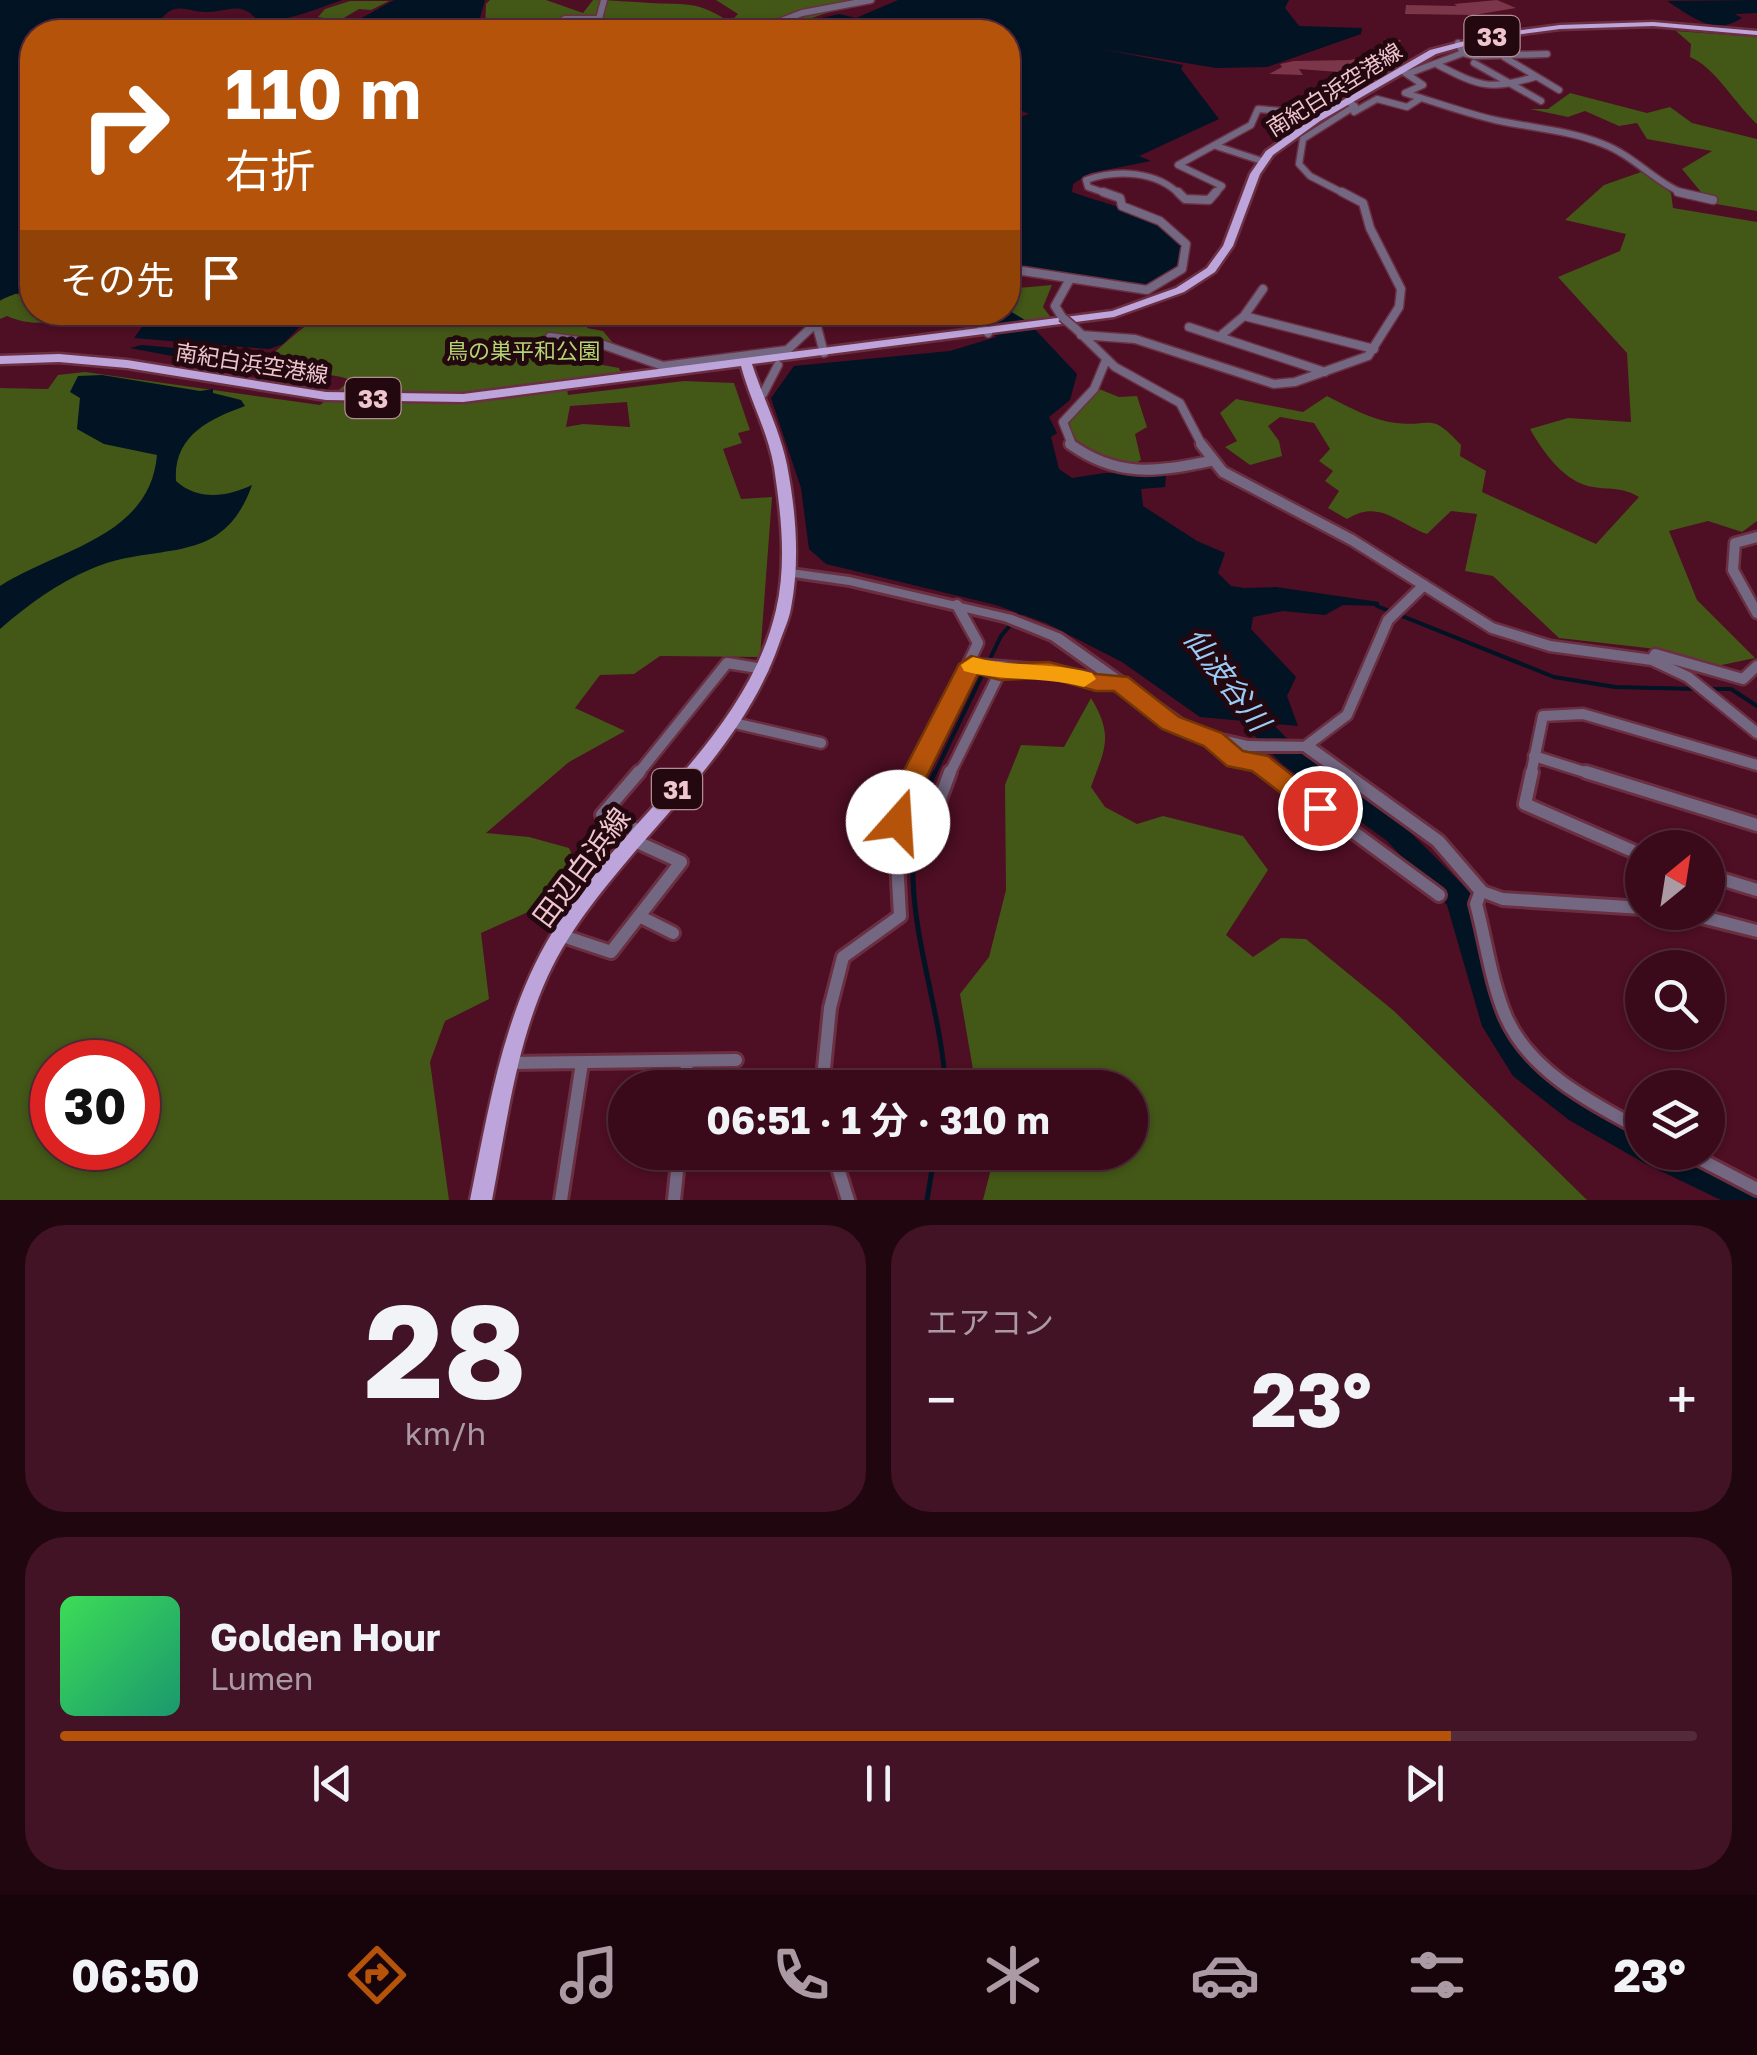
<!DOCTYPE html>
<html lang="ja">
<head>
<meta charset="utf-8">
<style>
  body { margin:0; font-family:"Golos Text","Noto Sans JP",sans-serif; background:#411324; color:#f1f3f6; height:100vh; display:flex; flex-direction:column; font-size:38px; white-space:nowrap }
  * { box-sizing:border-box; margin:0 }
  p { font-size:32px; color:#ab9aa3 }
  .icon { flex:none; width:55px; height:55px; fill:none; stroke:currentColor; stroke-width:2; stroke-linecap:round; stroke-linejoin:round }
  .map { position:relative; height:1200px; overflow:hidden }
  .panel { display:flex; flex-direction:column; gap:25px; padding:25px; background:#20060f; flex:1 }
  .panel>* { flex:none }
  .hud { position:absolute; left:20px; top:20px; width:1000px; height:305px; border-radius:40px; box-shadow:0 2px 8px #0004,0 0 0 2px #542b3a; background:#b45309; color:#fff; overflow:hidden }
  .needle { width:65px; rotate:30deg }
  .tools { position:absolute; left:1625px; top:830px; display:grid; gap:20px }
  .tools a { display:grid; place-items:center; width:100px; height:100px; border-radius:50%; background:#3a0a1b; box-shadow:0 2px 8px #0004,0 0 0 2px #542b3a; font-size:50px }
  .speed { position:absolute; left:30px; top:1040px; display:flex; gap:20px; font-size:50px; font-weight:700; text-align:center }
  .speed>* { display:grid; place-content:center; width:130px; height:130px; border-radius:50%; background:#3a0a1b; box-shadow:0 2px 8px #0004,0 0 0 2px #542b3a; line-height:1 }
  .speed .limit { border:15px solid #d22; background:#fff; color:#111 }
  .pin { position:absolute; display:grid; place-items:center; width:85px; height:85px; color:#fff; margin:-42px; border:5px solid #fff; border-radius:50%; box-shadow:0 2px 10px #0007 }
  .me { position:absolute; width:110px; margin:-55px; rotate:19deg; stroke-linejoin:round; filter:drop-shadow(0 0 8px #0008) }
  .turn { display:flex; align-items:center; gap:35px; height:210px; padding:0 40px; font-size:45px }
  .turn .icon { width:130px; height:130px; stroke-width:2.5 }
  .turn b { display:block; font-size:70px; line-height:85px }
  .then { display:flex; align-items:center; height:95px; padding:0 40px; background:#0003; gap:20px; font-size:38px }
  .big { font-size:75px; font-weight:700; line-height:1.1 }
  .panel .widget { flex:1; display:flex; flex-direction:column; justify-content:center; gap:15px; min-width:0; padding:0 35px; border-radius:40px; background:#411324 }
  .panel .dial { align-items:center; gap:0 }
  .dial b { font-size:130px; line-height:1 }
  .song { display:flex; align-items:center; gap:30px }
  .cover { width:120px; height:120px; border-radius:15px; background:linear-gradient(135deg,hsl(130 70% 55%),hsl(160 70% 35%)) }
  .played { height:10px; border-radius:5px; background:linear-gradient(90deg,#b45309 85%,#542b3a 85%) }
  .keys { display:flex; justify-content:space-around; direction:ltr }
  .heat { display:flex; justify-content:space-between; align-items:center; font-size:55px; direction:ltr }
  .panel .tiles { flex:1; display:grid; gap:25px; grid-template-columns:1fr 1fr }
  .widget:last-child { grid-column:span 2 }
  .trip { position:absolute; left:608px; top:1070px; width:540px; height:100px; border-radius:50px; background:#3a0a1b; box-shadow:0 2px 8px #0004,0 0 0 2px #542b3a; font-weight:700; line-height:100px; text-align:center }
  .menu { display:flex; height:160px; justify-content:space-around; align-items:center; background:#17040b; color:#ab9aa3 }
  .menu .icon { width:70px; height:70px }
  .menu .selected { color:#b45309 }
  .menu b { font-size:45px; color:#f1f3f6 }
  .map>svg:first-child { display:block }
</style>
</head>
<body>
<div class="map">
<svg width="1757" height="1200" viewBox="0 0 1757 1200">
  <rect width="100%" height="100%" fill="#4e0e24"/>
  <path fill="#435717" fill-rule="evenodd" d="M490 0H546L583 13 593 0C612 0 632 2 650 3 681 5 695 0 725 19L721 24 727 25 738 14 716 0H865L806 20 762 25 743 32H497L485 29 486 4Z
    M350 1H389L371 10 359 9 327 28 328 32H280L323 18 318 17 325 9Z
    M1676 31 1757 37V124C1735 104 1715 67 1690 57L1691 44Z
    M1570 93 1647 113 1670 107 1692 123 1757 139V211L1710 203 1682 169 1712 151 1647 139 1637 123 1619 126 1585 111 1568 117 1530 109H1548Z
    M1644 171 1671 193 1673 208 1757 222V521L1742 532 1708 521 1669 531 1697 600 1755 658 1717 666 1665 650 1559 638 1493 576 1465 571 1477 514 1451 511 1427 534C1396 522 1378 499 1347 519L1328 508 1339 491 1325 481 1333 471 1319 461 1330 449 1314 423 1280 417 1268 426 1279 441 1282 456 1250 465 1225 447 1237 441 1220 413 1236 399 1303 412 1327 396C1349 407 1371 420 1396 423 1433 427 1430 411 1461 445L1460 456 1486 471 1482 492 1596 544 1639 497C1622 487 1612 490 1593 487 1565 483 1543 452 1530 429L1568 418 1631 422 1627 353 1558 277 1620 251 1626 234 1565 220 1604 185Z
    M1012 279 1018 288 1052 285 1043 307 1052 319 1028 322 1008 310V285Z
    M12 293 32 297V312L81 313C53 322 35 328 7 316L0 319V301Z
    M321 312 593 313 587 328 603 331 613 343 587 339 592 363 619 368 623 377 566 384 568 395 684 381 734 383 750 430 738 433 742 443 723 449 741 499 772 497 760 657 660 656 634 674 600 675 575 708 625 731 569 762 486 833 529 837 569 848 580 872 528 912 481 933 489 999 445 1021 430 1062 449 1200H0V388L48 389 58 375 85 372 320 405 351 380C322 369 293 380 263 366 274 349 304 329 321 312ZM627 402 630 427 583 424 566 427 570 406ZM52 1062H138V1148H52Z
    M1099 389 1119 397 1137 396 1147 427 1135 434 1141 460C1111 480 1077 450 1067 423Z
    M1091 698C1114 736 1105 748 1091 787L1105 807 1137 824 1163 816 1243 836 1268 870 1226 935 1253 957 1281 938 1306 939 1394 1011 1587 1200H983L995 1153 1130 1152V1088L976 1087 960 994 989 957 1006 890 1005 785 1021 745 1064 747Z"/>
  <path fill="#021323" d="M0 0H342C313 10 289 22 257 20 241 0 228 12 206 12 188 12 176 1 162 18L170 23 155 32H32V298L20 292 0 300Z
    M394 0H485L476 32H369L351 24Z
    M898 0H1289L1285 8 1299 26 1362 28 1361 34 1267 67 1216 68 1102 49 1183 65 1181 69 1219 119 1139 156 1151 161 1090 173 1073 184 1072 192C1112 207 1159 212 1185 250L1175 268 1145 286 1008 266V121L1029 114 1008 105V32H758L839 14 856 18Z
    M1757 0V13L1735 14 1742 18C1714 37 1691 16 1667 1Z
    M1008 310 1028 322 1077 374 1070 400 1049 417 1057 433 1051 437 1059 469 1072 478 1105 473 1166 474 1165 487 1141 489 1143 506 1197 541 1225 553 1218 573 1231 586 1244 588 1276 587 1379 602V606L1343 605 1325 615 1283 611 1253 617 1251 629 1296 677 1287 696 1298 726 1200 717 1122 662 1046 623 996 605 826 564 809 549 801 488 771 398 794 366 950 351 996 337 982 313Z
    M152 313V312L313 313 283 344 269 349 134 338Z
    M142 345 241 354 248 357 235 368 130 348Z
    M102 375 200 391 213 389V393L241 400 245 406C209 419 173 436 176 481 198 501 227 497 252 485 222 570 157 540 91 569 56 584 29 604 0 629V586C57 549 150 538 157 455L104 444 77 429 80 398 70 392 78 376Z"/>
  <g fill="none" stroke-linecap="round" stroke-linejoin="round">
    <path stroke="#021323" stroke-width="4" d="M1377 606 1554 677 1615 687 1697 689
      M1707 689H1731L1757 706
      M934 775 1001 636 1023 610"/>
    <path stroke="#021323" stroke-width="5" d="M935 772C883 880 938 975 946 1088
      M927 1200 935 1152"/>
    <path fill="#021323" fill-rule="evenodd" d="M1237 694 1246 696 1300 752 1405 827 1470 892 1511 1021 1535 1056 1591 1100 1642 1128V1152H1690L1757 1184V1200H1721L1644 1163 1569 1120 1513 1076 1482 1026 1447 905 1387 841 1282 764 1228 708 1225 702 1228 696Z"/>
  </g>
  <path fill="#7b3749" d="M1497 0 1516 8 1474 15 1405 14 1406 5 1457 6 1454 4Z
    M1385 39 1401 40 1393 52 1351 73 1299 69 1303 75 1269 74 1282 67 1280 64 1294 61 1350 60 1374 54Z"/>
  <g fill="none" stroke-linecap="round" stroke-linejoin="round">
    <g stroke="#6b2f42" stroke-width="9">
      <path id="minor-far3" d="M548 32 565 19H599L604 0
        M753 32 802 13 871 0
        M1458 43 1463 53 1474 56 1547 54
        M1504 57 1559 90
        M1474 63 1541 101
        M1438 65C1481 87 1488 90 1535 77
        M1401 70 1423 85 1405 93C1435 102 1465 113 1495 120 1532 128 1568 130 1603 144 1635 156 1662 189 1690 195
        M1407 74 1463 53
        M1354 112 1377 99 1407 107 1421 98
        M1216 146 1262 161
        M1111 195 1088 187 1086 180C1117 169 1157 171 1180 195
        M1214 195 1222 186 1178 165 1251 125 1258 109 1304 113
        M1347 195 1310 176 1299 164 1303 139 1355 106 1347 101"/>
    </g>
    <g stroke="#6b2f42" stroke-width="11">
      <path id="minor-far2" d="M1178 192 1185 199 1209 200 1216 192
        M1678 192 1713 200
        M1008 273 1023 271 1147 290 1182 269 1186 244 1160 221 1122 206 1120 198 1103 192
        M813 312 824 353
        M968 312 988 333
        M1244 316 1374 349
        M1062 317 1055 306 1070 279
        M1189 327 1325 372
        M1076 329 1115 367 1180 403 1203 447
        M1081 335 1135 339 1274 384 1295 382 1368 356 1399 307 1401 289 1370 228 1363 203 1342 192
        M550 337 601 344 663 366 787 350
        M1219 337 1244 316 1263 289
        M784 353 815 324
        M757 395 763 394 778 365
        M1073 447 1063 422 1094 389 1106 360"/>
    </g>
    <g stroke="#6b2f42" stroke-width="15">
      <path id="minor-far1" d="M1070 444C1116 477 1156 473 1210 461
        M1201 444 1223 472 1352 540 1492 628 1550 646 1652 660 1688 677 1757 733
        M1757 537 1735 543 1733 570 1757 613
        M1652 660 1655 654 1743 679 1757 666
        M971 664 1050 670 1120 683
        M730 722 821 743
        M1213 740C1239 762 1251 757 1276 775
        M1306 746 1347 715 1388 620 1424 585
        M1534 756 1594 775
        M637 775 727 663 764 669
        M916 775 978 643 957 605
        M949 775 1000 672
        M1531 775 1543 716 1583 714 1757 765"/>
    </g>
    <g stroke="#6b2f42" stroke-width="18">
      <path id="minor" d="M639 772 602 815 642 832
        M1272 772 1439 895
        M1532 772 1525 804 1642 855
        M1586 772 1757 825
        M895 837 925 839 950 772
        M1708 875 1757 890
        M1481 891 1476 904C1486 941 1491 982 1506 1017 1530 1072 1592 1103 1642 1130
        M639 916 673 933
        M560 935 611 952 681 862 635 841
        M509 1063 736 1060
        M685 1088 687 1063
        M822 1088 830 1008 843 957 900 916 896 843 918 772
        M833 1152 848 1200
        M1686 1152 1757 1189
        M561 1200 582 1063
        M674 1200 679 1152"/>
    </g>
    <g stroke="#6b2f42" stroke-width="6">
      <path id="tertiary" d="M791 569 849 577 1012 615 1061 634 1195 729 1248 741 1311 742 1443 837 1486 887 1503 893 1642 902V912H1647L1642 914 1502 905 1476 895 1433 845 1303 751H1248L1186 736 1051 640 1004 621 849 585 787 576 785 573Z
        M1673 912H1708L1757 925V937L1681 918 1675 916Z"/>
    </g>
    <g stroke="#6b2f42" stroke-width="5">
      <path id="primary" d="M1653 22 1757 31V35L1653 26 1560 29 1492 38 1436 54 1320 121 1273 155 1260 174 1233 246 1215 272 1184 292 1114 317 752 364C763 398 780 430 787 465 796 512 800 561 791 608 789 620 783 632 779 644 739 759 632 838 568 939 519 1016 509 1112 492 1200H470C489 1108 503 1014 552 933 618 823 746 740 776 610 787 563 781 514 774 467 768 432 750 400 741 366L463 402 326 400 127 368 59 362 0 364V356L59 354 127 360 326 392 463 394 1112 311 1176 288 1207 268 1223 246 1250 174 1266 151 1314 117 1430 50 1492 34 1560 25Z"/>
    </g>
    <use href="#minor-far3" stroke="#736782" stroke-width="6"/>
    <use href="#minor-far2" stroke="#736782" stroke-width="8"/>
    <use href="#minor-far1" stroke="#736782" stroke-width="10"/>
    <use href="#minor" stroke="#736782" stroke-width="12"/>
    <use href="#tertiary" fill="#736782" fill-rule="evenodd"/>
    <use href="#primary" fill="#bda4da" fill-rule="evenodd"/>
    <g stroke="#6b2f42" stroke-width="11" stroke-linecap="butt">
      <path id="minor-bridge" d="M1062 317 1076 329"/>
    </g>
    <use href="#minor-bridge" stroke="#736782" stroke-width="8"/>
  </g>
  <path fill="#b45309" stroke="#753606" stroke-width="2.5" d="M971 656 1000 664 1049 662 1096 674 1128 677 1179 717 1222 733 1243 751 1268 756 1333 808 1320 818 1310 815 1252 771 1227 766 1204 746 1162 729 1114 691H1096L1049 678 1000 680 978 674 921 788 908 830H889L885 822 895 788 959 664Z"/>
  <path fill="#f59e0b" d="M973 657C1014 668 1049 661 1092 673L1096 679 1084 687C1043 676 1004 682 964 671L961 665Z"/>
  <g text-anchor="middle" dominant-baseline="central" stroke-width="10" stroke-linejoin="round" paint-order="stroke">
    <g font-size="22" fill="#efc6cd" stroke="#230810">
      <text transform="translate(1334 89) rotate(-32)">南紀白浜空港線</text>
      <text transform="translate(252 363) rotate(9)">南紀白浜空港線</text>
    </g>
    <g font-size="22" fill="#b2d571" stroke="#230810">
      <text x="523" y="350">鳥の巣平和公園</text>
    </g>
    <g fill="#230810" stroke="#b28d94" stroke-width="2.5">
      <rect x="1464.5" y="16" width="55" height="40" rx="8"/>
      <rect x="345.5" y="378" width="55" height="40" rx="8"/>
      <rect x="652" y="769" width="50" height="40" rx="8"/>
    </g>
    <g font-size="25" font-weight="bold" fill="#efc6cd">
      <text x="1492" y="36">33</text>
      <text x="373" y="398">33</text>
      <text x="677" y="789">31</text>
    </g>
    <g font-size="28" fill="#efc6cd" stroke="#230810">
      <text transform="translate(581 867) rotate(-53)">田辺白浜線</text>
    </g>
    <g font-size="30" font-style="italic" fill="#9acbf6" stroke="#230810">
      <text transform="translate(1227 679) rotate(53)">仙波谷川</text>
    </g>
  </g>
</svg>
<div class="tools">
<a><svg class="needle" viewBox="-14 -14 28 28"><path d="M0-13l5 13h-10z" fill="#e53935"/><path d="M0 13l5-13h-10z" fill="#ab9aa3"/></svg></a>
<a><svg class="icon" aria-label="search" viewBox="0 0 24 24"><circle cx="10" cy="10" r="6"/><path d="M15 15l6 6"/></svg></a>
<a><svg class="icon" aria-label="layers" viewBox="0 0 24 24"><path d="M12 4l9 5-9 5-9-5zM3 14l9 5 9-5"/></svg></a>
</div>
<div class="speed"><div class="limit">30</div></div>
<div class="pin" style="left:1320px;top:808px;background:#d93025"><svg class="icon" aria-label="arrive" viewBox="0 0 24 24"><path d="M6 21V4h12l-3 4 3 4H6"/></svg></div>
<svg class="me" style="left:898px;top:822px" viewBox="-20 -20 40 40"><circle r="19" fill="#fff"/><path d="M0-13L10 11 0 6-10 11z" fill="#b45309"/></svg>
<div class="trip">06:51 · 1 分 · 310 m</div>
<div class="hud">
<div class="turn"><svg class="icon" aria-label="right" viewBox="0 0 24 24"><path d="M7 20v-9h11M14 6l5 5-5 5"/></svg><div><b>110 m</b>右折</div></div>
<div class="then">その先<svg class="icon" aria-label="arrive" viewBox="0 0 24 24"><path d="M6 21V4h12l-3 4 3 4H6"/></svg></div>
</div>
</div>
<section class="panel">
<div class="tiles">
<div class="widget dial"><b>28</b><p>km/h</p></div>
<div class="widget"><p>エアコン</p>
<div class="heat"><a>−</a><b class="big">23°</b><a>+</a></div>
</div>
<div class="widget">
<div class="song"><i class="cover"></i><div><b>Golden Hour</b><p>Lumen</p></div></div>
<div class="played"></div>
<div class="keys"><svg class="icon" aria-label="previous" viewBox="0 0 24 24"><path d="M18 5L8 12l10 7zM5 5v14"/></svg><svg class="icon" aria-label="pause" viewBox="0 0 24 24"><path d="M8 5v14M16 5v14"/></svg><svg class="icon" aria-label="next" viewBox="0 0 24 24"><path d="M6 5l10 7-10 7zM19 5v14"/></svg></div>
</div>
</div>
</section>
<nav class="menu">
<b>06:50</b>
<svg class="icon selected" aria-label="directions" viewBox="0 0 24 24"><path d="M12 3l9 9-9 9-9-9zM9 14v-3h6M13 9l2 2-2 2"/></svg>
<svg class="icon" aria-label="music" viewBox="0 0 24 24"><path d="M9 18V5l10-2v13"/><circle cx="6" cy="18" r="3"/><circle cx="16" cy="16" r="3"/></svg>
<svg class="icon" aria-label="phone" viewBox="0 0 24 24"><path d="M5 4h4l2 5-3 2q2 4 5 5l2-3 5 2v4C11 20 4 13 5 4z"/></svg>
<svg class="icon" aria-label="climate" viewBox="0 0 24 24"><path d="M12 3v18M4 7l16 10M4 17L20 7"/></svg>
<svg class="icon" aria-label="car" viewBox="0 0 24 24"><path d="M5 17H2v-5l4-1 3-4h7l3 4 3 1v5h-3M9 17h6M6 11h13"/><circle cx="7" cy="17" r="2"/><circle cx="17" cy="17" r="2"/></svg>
<svg class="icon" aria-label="filters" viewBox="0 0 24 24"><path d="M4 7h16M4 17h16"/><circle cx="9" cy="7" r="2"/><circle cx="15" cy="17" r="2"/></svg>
<b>23°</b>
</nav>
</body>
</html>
